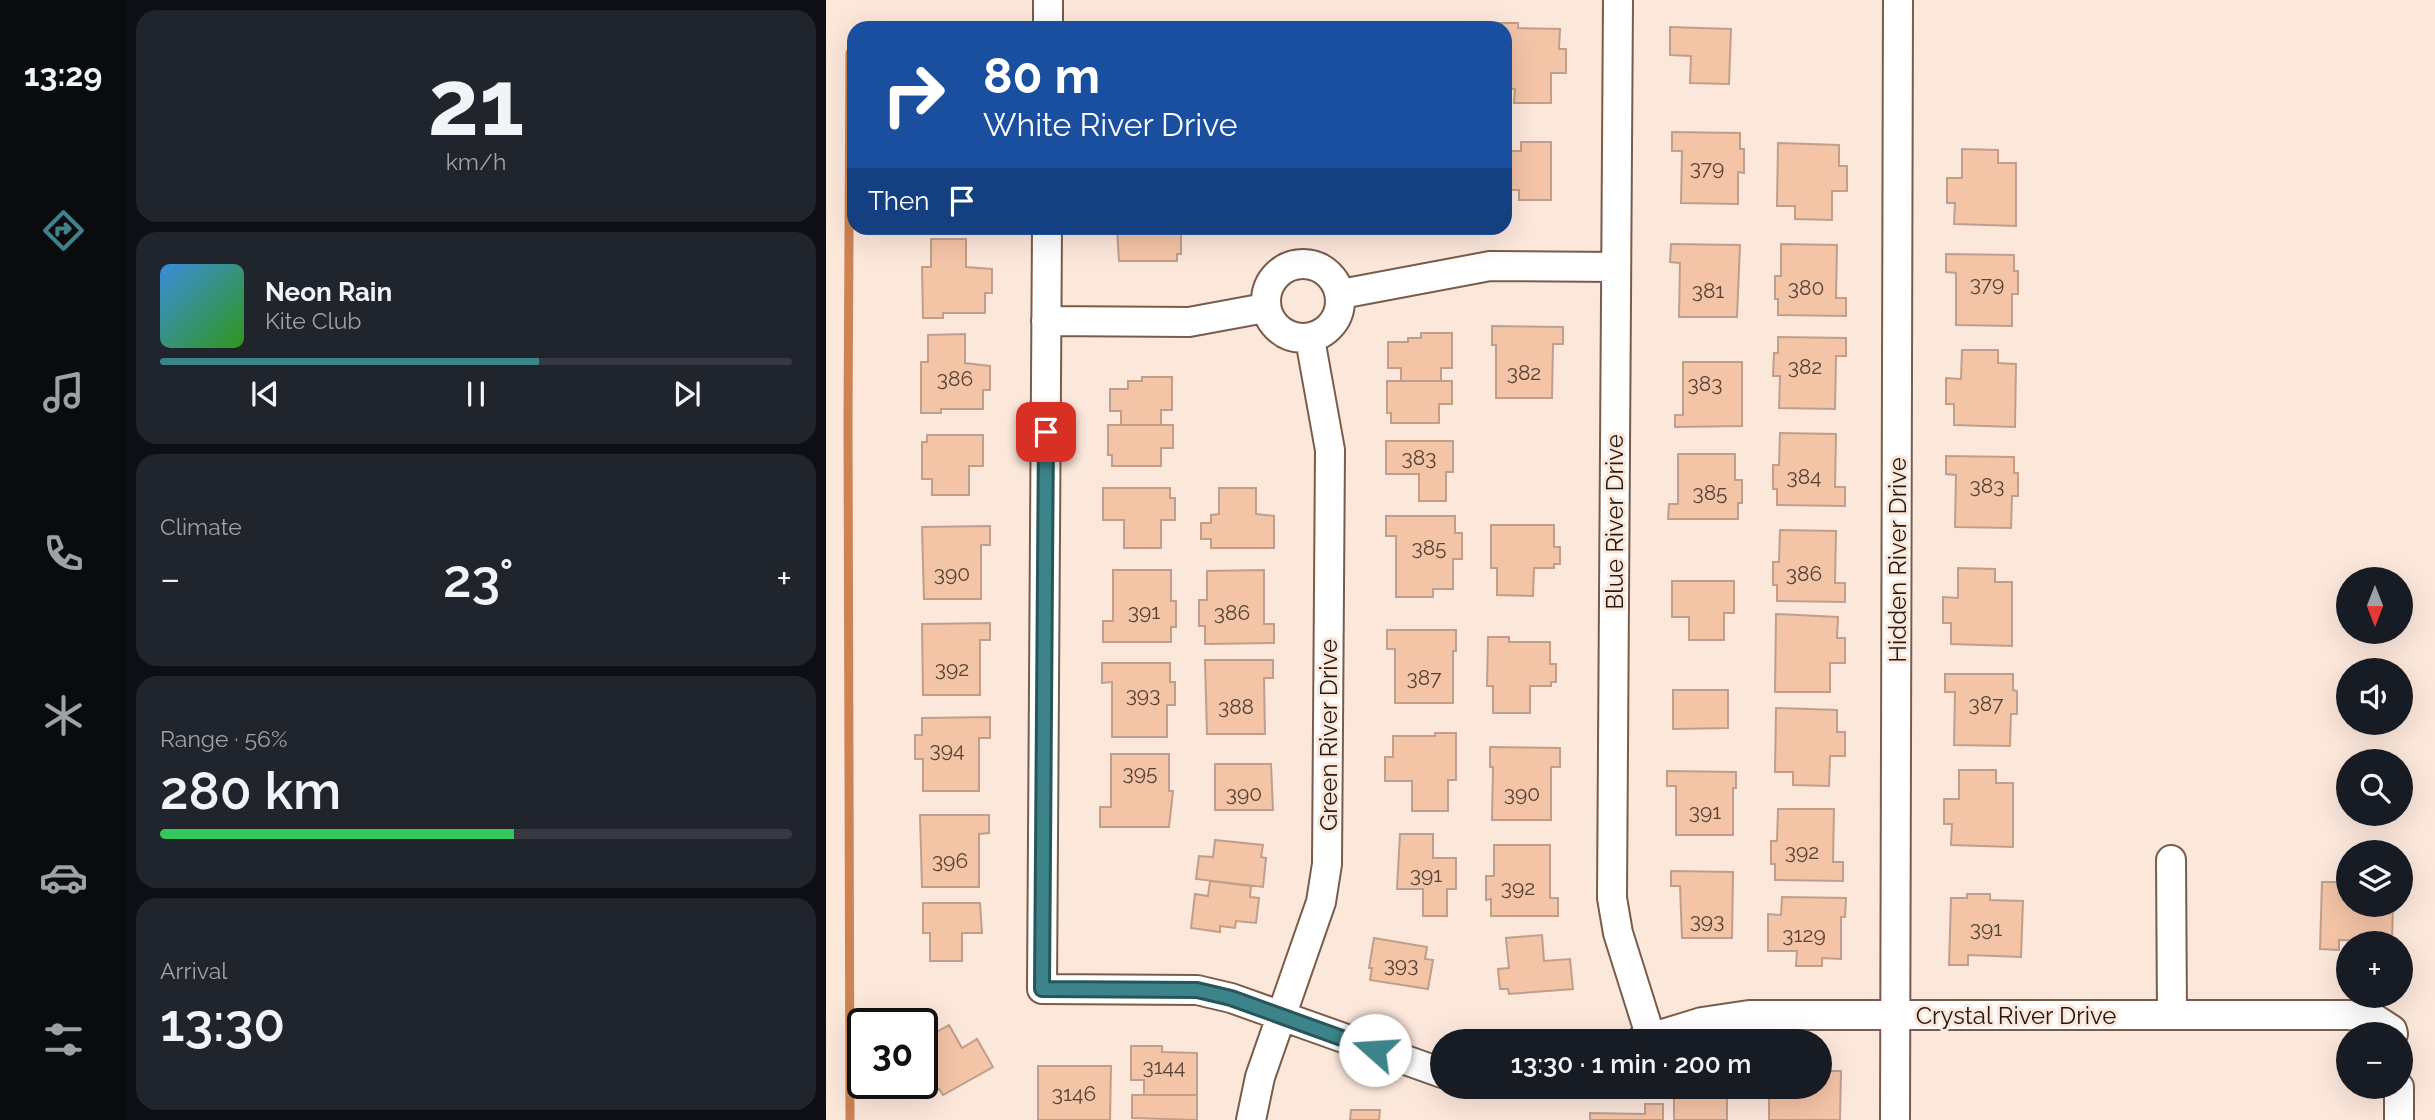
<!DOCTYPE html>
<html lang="en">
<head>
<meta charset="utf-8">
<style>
  body { margin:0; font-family:Raleway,sans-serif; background:#20242c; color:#f1f3f6; height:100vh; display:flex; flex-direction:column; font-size:26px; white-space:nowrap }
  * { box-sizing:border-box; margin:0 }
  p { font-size:23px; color:#9ea1a6 }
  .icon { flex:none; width:38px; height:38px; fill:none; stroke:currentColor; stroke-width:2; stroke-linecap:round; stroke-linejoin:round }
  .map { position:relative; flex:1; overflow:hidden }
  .drawer { display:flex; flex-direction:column; gap:10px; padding:10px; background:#0d0f14; width:700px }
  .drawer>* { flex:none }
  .guide { position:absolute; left:21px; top:21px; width:665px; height:214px; border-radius:21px; box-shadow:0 7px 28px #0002; background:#1a4fa0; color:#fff; overflow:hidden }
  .needle { width:46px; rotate:180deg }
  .tools { position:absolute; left:1510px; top:567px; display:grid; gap:14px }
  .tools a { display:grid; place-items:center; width:77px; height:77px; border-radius:50%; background:#171b24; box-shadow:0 7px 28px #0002; font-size:35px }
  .speed { position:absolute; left:21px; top:1008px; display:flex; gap:14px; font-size:35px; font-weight:700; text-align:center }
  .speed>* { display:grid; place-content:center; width:91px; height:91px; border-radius:50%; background:#171b24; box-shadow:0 7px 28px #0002; line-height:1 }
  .speed .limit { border:4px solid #111; border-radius:10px; background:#fff; color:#111 }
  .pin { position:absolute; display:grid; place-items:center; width:60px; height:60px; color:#fff; margin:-30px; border-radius:14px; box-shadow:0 4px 10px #0006 }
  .me { position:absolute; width:77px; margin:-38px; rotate:289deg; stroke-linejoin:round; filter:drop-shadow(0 0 5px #0008) }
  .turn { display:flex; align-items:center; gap:24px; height:147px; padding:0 21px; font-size:32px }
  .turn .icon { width:91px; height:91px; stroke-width:2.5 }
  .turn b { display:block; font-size:49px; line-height:60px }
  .then { display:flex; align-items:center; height:66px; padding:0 21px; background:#0003; gap:14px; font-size:26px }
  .big { font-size:52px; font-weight:600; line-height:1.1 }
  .drawer .tile { flex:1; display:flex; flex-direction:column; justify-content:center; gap:10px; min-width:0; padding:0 24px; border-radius:21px; background:#20242c }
  .drawer .dial { align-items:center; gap:0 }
  .dial b { font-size:91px; line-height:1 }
  .song { display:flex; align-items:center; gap:21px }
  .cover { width:84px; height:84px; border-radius:10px; background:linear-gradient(135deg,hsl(210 70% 55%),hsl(110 70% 35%)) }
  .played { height:7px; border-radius:4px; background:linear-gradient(90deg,#3c848a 60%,#363941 60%) }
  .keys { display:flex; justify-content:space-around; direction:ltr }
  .heat { display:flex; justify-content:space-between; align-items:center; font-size:38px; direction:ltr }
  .charge { height:10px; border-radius:5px; background:linear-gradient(90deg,#34c759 56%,#363941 0) }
  .trip { position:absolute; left:604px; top:1029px; width:402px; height:70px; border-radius:35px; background:#171b24; box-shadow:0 7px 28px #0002; font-weight:600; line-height:70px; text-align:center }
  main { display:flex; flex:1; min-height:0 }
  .menu { display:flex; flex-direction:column; width:126px; justify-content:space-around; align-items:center; background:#090b0e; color:#9ea1a6 }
  .menu .icon { width:49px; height:49px }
  .menu .on { color:#3c848a }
  .menu b { font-size:32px; color:#f1f3f6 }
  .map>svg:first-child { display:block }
</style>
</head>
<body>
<main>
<nav class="menu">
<b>13:29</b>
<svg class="icon on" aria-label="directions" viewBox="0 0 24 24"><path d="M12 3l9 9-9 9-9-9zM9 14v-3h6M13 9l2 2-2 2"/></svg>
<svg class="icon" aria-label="music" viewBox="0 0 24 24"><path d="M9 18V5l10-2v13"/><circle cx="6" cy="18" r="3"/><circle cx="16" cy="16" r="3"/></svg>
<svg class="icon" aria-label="phone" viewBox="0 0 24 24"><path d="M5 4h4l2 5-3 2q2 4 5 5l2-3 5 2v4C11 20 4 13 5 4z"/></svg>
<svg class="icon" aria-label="climate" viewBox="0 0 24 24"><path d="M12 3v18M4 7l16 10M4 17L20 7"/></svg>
<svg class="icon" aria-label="car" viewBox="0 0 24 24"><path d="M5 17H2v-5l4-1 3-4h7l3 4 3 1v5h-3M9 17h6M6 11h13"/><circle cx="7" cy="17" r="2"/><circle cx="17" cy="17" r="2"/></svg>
<svg class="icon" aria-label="filters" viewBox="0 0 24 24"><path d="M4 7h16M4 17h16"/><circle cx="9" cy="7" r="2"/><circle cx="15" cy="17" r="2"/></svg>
</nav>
<section class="drawer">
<div class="tile dial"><b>21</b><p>km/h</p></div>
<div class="tile">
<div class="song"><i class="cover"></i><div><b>Neon Rain</b><p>Kite Club</p></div></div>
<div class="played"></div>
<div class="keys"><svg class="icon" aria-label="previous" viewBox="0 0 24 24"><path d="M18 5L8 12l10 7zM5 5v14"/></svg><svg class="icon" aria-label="pause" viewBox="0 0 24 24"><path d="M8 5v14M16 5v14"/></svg><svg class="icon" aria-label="next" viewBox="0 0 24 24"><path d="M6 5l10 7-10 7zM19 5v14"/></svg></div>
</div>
<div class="tile"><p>Climate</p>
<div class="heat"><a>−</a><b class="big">23°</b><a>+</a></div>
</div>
<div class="tile"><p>Range · 56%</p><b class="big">280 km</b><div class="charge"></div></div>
<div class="tile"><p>Arrival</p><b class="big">13:30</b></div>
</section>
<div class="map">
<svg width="1609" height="1120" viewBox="0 0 1609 1120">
  <rect width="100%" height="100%" fill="#fce7db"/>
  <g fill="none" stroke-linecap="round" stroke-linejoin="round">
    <path stroke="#ce8352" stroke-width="9" d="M24 53 22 422 24 1120"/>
  </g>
  <path fill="#f4c4a7" stroke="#bf9f8b" stroke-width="2" d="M672 23H692V28L734 29 733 49H740V73H725V103H688L689 89H679V28H672Z
    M844 27 905 29 903 84 864 83 865 56 844 55Z
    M846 132 914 133V149H918V173L912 172V204L855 203 856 151H846Z
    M695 142H725V200H693V190H679V151H695Z
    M952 143 1013 145V166H1021V191H1006V220L969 219V206H951Z
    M1136 149 1172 150V163H1190V226L1128 224 1129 203H1121V178H1136Z
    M291 228H350L351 234H355V254H351V261H293Z
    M105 239H140V267L166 269V293H159V313H117V318H97L96 267H105Z
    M845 244 914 245 911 317H853L854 263 844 262Z
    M955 244 1011 245 1010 298H1020V316L952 315V299H949V276H955Z
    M1120 254 1188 255V271H1192V294H1186V326L1130 325V273L1120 272Z
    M666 326 737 327V344H727L726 398H670V345H666Z
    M595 333H626V368H615V381H575V368H562V342H582V338H595Z
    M139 334V363L164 366V390H157V409H115V413H95V362H102V335Z
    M952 337 1020 338V356H1010L1009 409 953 408 954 376H947L948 353H952Z
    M1136 350H1172V363L1190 364 1189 427 1128 425V404H1120V378L1135 379Z
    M857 362H916V426L849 427V415H857Z
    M316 377H346V410H335V425H295V411H284V389H302V381H316Z
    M561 381H626V404H613V423H565V413H561Z
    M282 425H347V448H335V466H286V455H282Z
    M954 433 1010 434 1009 487H1019V506L951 505V489H947V465H953Z
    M101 435H157V466H143V495H106V479H96V442H101Z
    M560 441H627V472H620V501H593V474H560Z
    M852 454H909V480H916V503H912V519H842L843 504H852Z
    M1120 456 1188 457V473H1192V496H1186L1185 528 1129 527 1130 475 1120 474Z
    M277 488H344V498H349V520H335V548H298V520H277Z
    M393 488H430V514L448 516V548H385V539H375V523H385V515L393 514Z
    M560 516H629V533H636V559H627V589H607V597H570V536H560Z
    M665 525H728V547H734V564H728V568H708L707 596 671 595V568H665Z
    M164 526V545H155V599H98L96 527Z
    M954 530 1010 531 1009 583H1019V602L951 601V585H947V562H953Z
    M1132 568 1169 569V582H1186V646L1125 644V623H1117V597L1132 598Z
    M287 570H345V601H350V627H345V642H277V621H287Z
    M438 570V624H448V643L379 644V626H373V600H381V571Z
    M846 581H908V613H898V640H863V617H846Z
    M950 614 1012 617 1011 638H1019V663H1004V692H949Z
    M164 623V640H154V695H97L96 624Z
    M561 630H630V651H627V703H569V649H561Z
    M662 637H683V642H724V664H730V682H725V686H704V713H667V686H661Z
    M379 660H447V678H438L439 734H381Z
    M276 663H344V682H349V705H341V737H286V682L276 683Z
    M1119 674H1187V690L1191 691V714H1185L1184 746 1128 745 1129 692H1119Z
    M847 690H902V728L847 729Z
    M950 708 1011 710V732H1019V756H1004L1003 786 967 785V772H949Z
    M164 717V738H153V791H97V759H89V735H96V718Z
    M609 733H630V780H622V811H586V781H559V757H567V736H609Z
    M664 747 734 748V767H725V820H666L667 767H664Z
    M285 754H343V791H347L343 827H274V807H285Z
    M389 764H445L447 810H389Z
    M1133 770H1170V783H1187V847L1125 845 1126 824H1118V799H1133Z
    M841 771 910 772V788H907V835H850V786H841Z
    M952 809H1008L1007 862H1017V881L949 880V864H945V841H951Z
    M94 815H163V833L153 834V887H96Z
    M574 834H607V858H630V889H621V916H597V889H571Z
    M389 840 437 845 435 857 440 858 437 887 370 879 373 856 387 857Z
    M668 845H724V898H732V916H665V899L660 900V876H668Z
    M845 871 907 872 906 938H856L854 886H845Z
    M1512 878H1522V905H1567L1566 941 1513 940V950L1494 949 1496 882H1512Z
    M384 881 425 886 424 897 433 898 430 923 410 921 409 928 394 926V932L365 928 369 894 382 896Z
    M1141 894H1164V900L1197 901 1195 957 1142 955V965H1123L1125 898H1141Z
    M956 897 1020 898 1019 917H1015V959L996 958V966H970L971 951H942V914L955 915Z
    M97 903H154L156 933H136V961H104V933H97Z
    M716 935 718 961 744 959 747 989 683 994 682 989H674L672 969 683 968 680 938Z
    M548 938 601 947 599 959 607 960 602 989 544 980 546 968H543Z
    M123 1025 136 1048 151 1039 167 1067 117 1095 113 1089 110 1091 96 1067V1057L101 1054 96 1040Z
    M305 1046H336V1052L371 1053V1095H318V1080H305Z
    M212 1066H285L284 1120H212Z
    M996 1071H1015L1014 1120H943V1087H994Z
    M848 1087H901V1120H848Z
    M306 1095H371V1120L306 1118Z
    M819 1104H837V1120H764V1113L819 1114Z
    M525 1110H554L553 1120H524Z"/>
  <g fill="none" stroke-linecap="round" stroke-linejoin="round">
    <g stroke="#795c4a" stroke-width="32">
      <path id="street" d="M792 0 786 898 792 933 825 1038
        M222 28V0
        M221 228 216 989 371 990 405 998 616 1073
        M440 301a37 37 0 1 1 74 0a37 37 0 1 1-74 0Z
        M515 294 664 266 790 267
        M220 321 363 322 439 308
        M1345 860 1346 1015
        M814 1041 876 1022 923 1015H1522L1546 1017 1566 1030 1567 1034
        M425 1120 434 1077 495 902 501 864 504 450 484 339
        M1069 1120 1072 0
        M1573 1120V1087"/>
    </g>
    <use href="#street" stroke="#fff" stroke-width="28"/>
  </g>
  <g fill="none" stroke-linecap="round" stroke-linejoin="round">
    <g stroke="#27565a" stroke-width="18">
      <path id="route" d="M220 432 216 989 371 990 405 998 549 1050"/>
    </g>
    <use href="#route" stroke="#3c848a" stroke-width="12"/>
  </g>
  <g text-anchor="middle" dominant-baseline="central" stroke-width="6" stroke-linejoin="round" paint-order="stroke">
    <g font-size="21" fill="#584436">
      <text x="881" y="167">379</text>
      <text x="1161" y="283">379</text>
      <text x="980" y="287">380</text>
      <text x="882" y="290">381</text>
      <text x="979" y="366">382</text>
      <text x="698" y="372">382</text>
      <text x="129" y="378">386</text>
      <text x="879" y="383">383</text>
      <text x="593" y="457">383</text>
      <text x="978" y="476">384</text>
      <text x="1161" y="485">383</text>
      <text x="884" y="492">385</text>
      <text x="603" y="547">385</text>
      <text x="126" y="573">390</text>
      <text x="978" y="573">386</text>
      <text x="318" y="611">391</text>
      <text x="406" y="612">386</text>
      <text x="126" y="668">392</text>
      <text x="598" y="677">387</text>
      <text x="317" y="694">393</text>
      <text x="1160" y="703">387</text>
      <text x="410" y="706">388</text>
      <text x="121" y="749">394</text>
      <text x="314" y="772">395</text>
      <text x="418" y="793">390</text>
      <text x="696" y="793">390</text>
      <text x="879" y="811">391</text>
      <text x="976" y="851">392</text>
      <text x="124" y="860">396</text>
      <text x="600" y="874">391</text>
      <text x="692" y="887">392</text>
      <text x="881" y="920">393</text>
      <text x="1160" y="928">391</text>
      <text x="978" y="934">3129</text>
      <text x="575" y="964">393</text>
      <text x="338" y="1066">3144</text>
      <text x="248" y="1093">3146</text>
    </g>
    <g font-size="24" fill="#241911" stroke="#fce7db">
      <text transform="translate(788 522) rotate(-90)">Blue River Drive</text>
      <text transform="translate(1071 560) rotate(-90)">Hidden River Drive</text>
      <text transform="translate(502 735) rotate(-90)">Green River Drive</text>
      <text x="1190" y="1015">Crystal River Drive</text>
    </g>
  </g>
</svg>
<div class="tools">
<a><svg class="needle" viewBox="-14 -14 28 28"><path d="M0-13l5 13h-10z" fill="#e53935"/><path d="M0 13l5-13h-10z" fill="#9ea1a6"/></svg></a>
<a><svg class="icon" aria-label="sound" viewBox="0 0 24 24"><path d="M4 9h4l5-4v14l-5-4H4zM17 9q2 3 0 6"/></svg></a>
<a><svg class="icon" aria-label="search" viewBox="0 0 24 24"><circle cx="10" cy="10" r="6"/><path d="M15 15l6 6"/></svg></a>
<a><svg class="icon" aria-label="layers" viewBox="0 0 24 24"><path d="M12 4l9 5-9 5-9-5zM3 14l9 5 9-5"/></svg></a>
<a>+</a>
<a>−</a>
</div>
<div class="speed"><div class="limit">30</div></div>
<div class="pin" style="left:220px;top:432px;background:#d93025"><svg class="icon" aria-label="arrive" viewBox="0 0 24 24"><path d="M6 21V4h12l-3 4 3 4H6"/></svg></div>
<svg class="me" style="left:549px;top:1050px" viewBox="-20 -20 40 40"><circle r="19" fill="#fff"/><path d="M0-13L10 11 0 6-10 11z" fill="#3c848a"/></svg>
<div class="trip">13:30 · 1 min · 200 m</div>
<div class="guide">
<div class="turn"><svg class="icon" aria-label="right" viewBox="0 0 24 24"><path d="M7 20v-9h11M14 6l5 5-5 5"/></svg><div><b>80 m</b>White River Drive</div></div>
<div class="then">Then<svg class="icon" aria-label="arrive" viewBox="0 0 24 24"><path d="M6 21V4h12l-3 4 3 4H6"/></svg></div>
</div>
</div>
</main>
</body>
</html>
